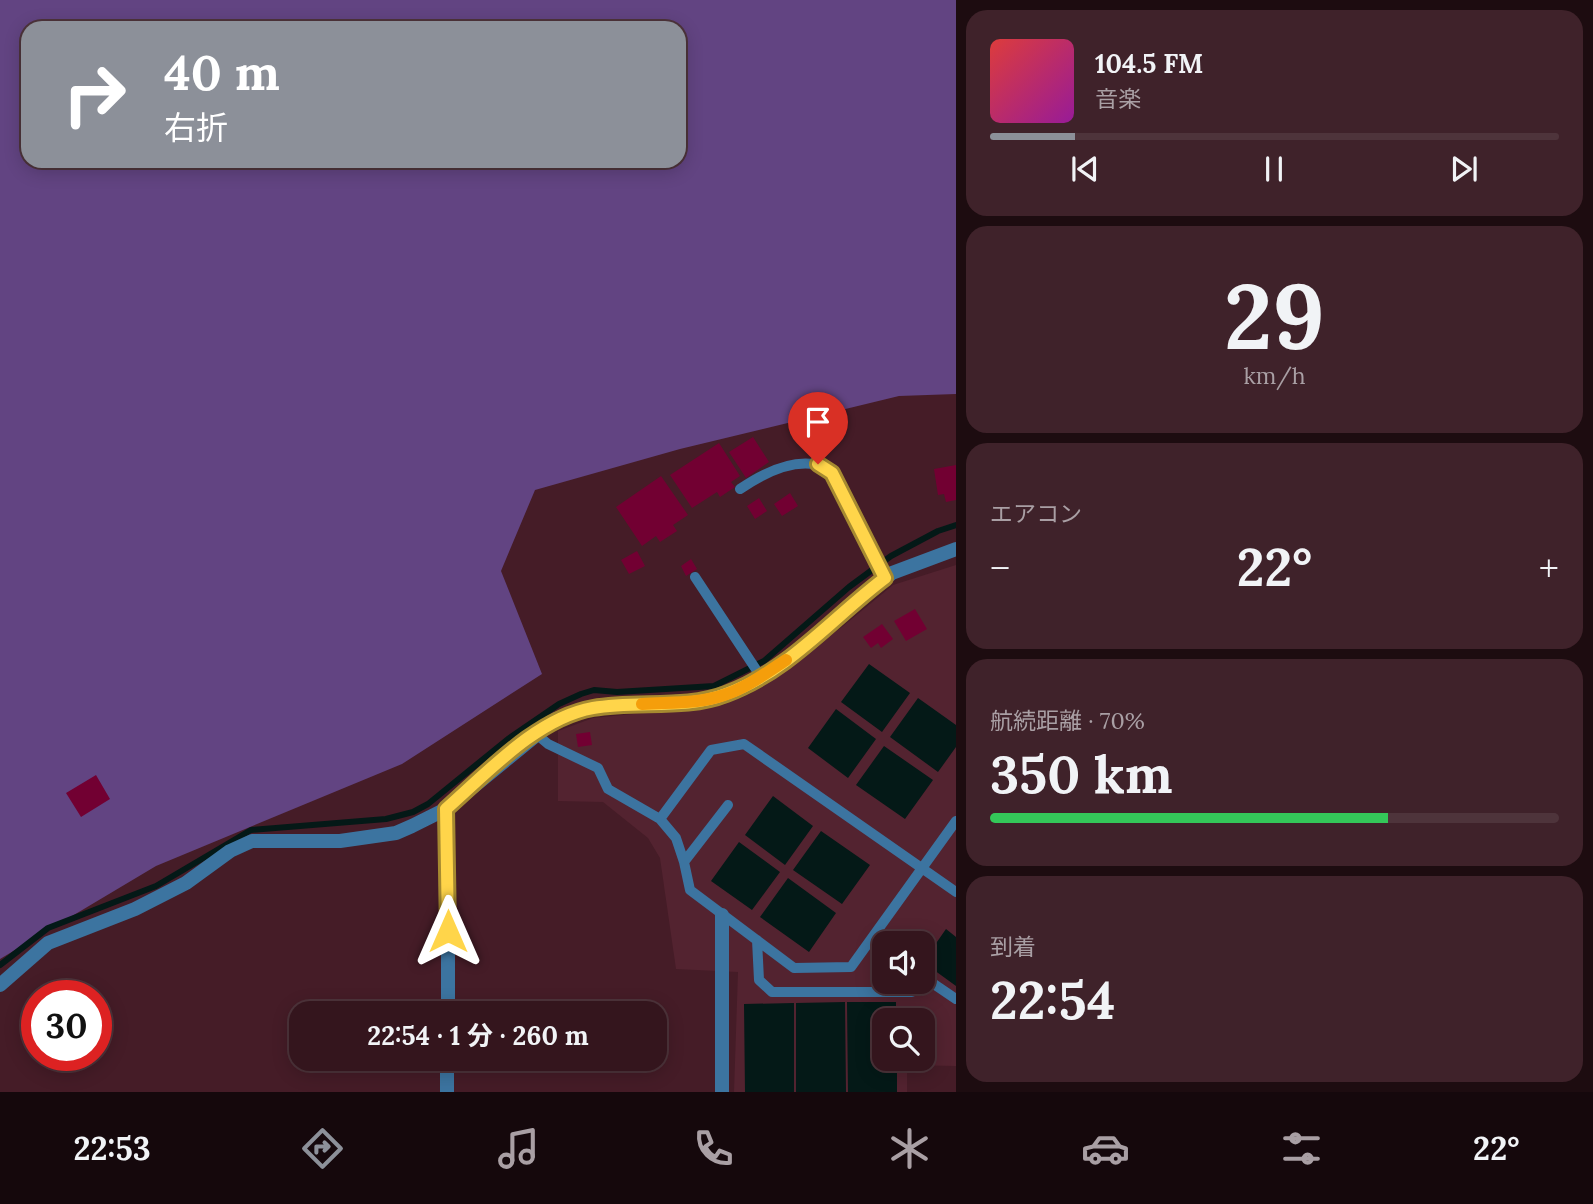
<!DOCTYPE html>
<html lang="ja">
<head>
<meta charset="utf-8">
<style>
  body { margin:0; font-family:Lora,"Noto Sans JP",serif; background:#3f222a; color:#f1f3f6; height:100vh; display:flex; flex-direction:column; font-size:26px; white-space:nowrap }
  * { box-sizing:border-box; margin:0 }
  p { font-size:23px; color:#a99fa4 }
  .icon { flex:none; width:38px; height:38px; fill:none; stroke:currentColor; stroke-width:2; stroke-linecap:round; stroke-linejoin:round }
  .map { position:relative; flex:1; overflow:hidden }
  .details { display:flex; flex-direction:column; gap:10px; padding:10px; background:#1d0c10; width:637px }
  .details>* { flex:none }
  .hud { position:absolute; left:21px; top:21px; width:665px; height:147px; border-radius:21px; box-shadow:0 4px 18px #0003,0 0 0 2px #4e343b; background:#8c9099; color:#fff; overflow:hidden }
  .buttons { position:absolute; left:872px; top:931px; display:grid; gap:14px }
  .buttons a { display:grid; place-items:center; width:63px; height:63px; border-radius:14px; background:#34151d; box-shadow:0 4px 18px #0003,0 0 0 2px #4e343b; font-size:35px }
  .speed { position:absolute; left:21px; top:980px; display:flex; gap:14px; font-size:35px; font-weight:700; text-align:center }
  .speed>* { display:grid; place-content:center; width:91px; height:91px; border-radius:50%; background:#34151d; box-shadow:0 4px 18px #0003,0 0 0 2px #4e343b; line-height:1 }
  .speed .limit { border:10px solid #d22; background:#fff; color:#111 }
  .pin { position:absolute; display:grid; place-items:center; width:60px; height:60px; color:#fff; margin:-72px -30px; border-radius:50% 50% 50% 0; rotate:-45deg; box-shadow:0 0 7px #0007 }
  .pin .icon { rotate:45deg }
  .me { position:absolute; width:77px; margin:-38px; rotate:0deg; stroke-linejoin:round; filter:drop-shadow(0 0 5px #0008) }
  .turn { display:flex; align-items:center; gap:24px; height:147px; padding:0 28px; font-size:32px }
  .turn .icon { width:91px; height:91px; stroke-width:2.5 }
  .turn b { display:block; font-size:49px; line-height:60px }
  .big { font-size:52px; font-weight:700; line-height:1.1 }
  .details .widget { flex:1; display:flex; flex-direction:column; justify-content:center; gap:10px; min-width:0; padding:0 24px; border-radius:21px; background:#3f222a }
  .details .dial { align-items:center; gap:0 }
  .dial b { font-size:91px; line-height:1 }
  .song { display:flex; align-items:center; gap:21px }
  .cover { width:84px; height:84px; border-radius:10px; background:linear-gradient(135deg,hsl(0 70% 55%),hsl(300 70% 35%)) }
  .played { height:7px; border-radius:4px; background:linear-gradient(90deg,#8c9099 15%,#4e343b 15%) }
  .keys { display:flex; justify-content:space-around; direction:ltr }
  .heat { display:flex; justify-content:space-between; align-items:center; font-size:38px; direction:ltr }
  .charge { height:10px; border-radius:5px; background:linear-gradient(90deg,#34c759 70%,#4e343b 0) }
  .trip { position:absolute; left:289px; top:1001px; width:378px; height:70px; border-radius:21px; background:#34151d; box-shadow:0 4px 18px #0003,0 0 0 2px #4e343b; font-weight:700; line-height:70px; text-align:center }
  .menu { display:flex; height:112px; justify-content:space-around; align-items:center; background:#15080c; color:#a99fa4 }
  .menu .icon { width:49px; height:49px }
  .menu .active { color:#8c9099 }
  .menu b { font-size:32px; color:#f1f3f6 }
  main { display:flex; flex:1; min-height:0 }
  .map>svg:first-child { display:block }
</style>
</head>
<body>
<main>
<div class="map">
<svg width="956" height="1092" viewBox="0 0 956 1092">
  <rect width="100%" height="100%" fill="#451c27"/>
  <path fill="#532330" fill-rule="evenodd" d="M956 565V1066L907 1065V1092H734L738 972 676 969 660 858 648 838 603 802 558 801V731L593 718 723 705 750 694 842 627 893 585ZM884 943H922V982H884ZM884 1020H922V1059H884Z"/>
  <path fill="#624482" fill-rule="evenodd" d="M0 0H956V394L899 396 680 449 535 490 501 571 542 674 402 764 156 866 0 959ZM28 28H679V161H28Z"/>
  <path fill="#041917" d="M869 664 910 693 882 732 841 702Z
    M918 698 956 725V747L938 772 890 737Z
    M836 709 876 739 848 778 808 748Z
    M884 746 933 780 905 819 856 785Z
    M773 796 813 826 785 865 745 835Z
    M821 831 870 865 842 904 793 870Z
    M739 842 780 872 752 910 711 881Z
    M788 878 836 913 809 952 760 917Z
    M946 929 956 937V986L923 962Z
    M845 1002 846 1092H796V1003Z
    M847 1002H896V1020H884V1059H897V1092H848Z
    M794 1003V1092H745L744 1004Z"/>
  <g fill="none" stroke-linecap="round" stroke-linejoin="round">
    <path stroke="#041917" stroke-width="6" d="M0 965 48 928 156 886 251 830 386 819 413 812 428 804 508 739 559 704 581 694 594 690 617 692 714 686 764 661 849 587 891 556 938 531 956 525"/>
  </g>
  <path fill="#720032" d="M753 437 769 462 746 478 729 452Z
    M719 443 740 476 731 482 735 487 720 497 717 492 692 508 670 475Z
    M956 465V500L946 502 944 494 938 495 934 469Z
    M661 476 688 515 673 525 677 531 660 542 656 536 642 546 616 507Z
    M790 493 798 506 782 516 774 504Z
    M759 498 767 511 755 519 747 506Z
    M637 551 645 566 629 574 621 560Z
    M691 559 697 569 686 576 681 566Z
    M915 609 927 629 906 641 894 621Z
    M882 624 893 639 881 648 878 643 871 648 863 637Z
    M590 732 592 745 578 747 576 734Z
    M96 775 110 799 81 817 66 793Z"/>
  <g fill="none" stroke-linecap="round" stroke-linejoin="round">
    <path stroke="#3c74a0" stroke-width="10" d="M740 489C765 472 798 455 827 468L885 578
      M695 577 761 677
      M535 733 548 744 598 768 608 789 660 819 676 838 684 862 690 890 794 968 851 967 956 821
      M660 819 711 750 744 744 956 892
      M684 862 728 805
      M757 940 759 980 772 992H912L918 982
      M870 941 884 950
      M922 976 956 999"/>
    <path stroke="#3c74a0" stroke-width="14" d="M446 809 448 823V1013
      M0 985 48 943 135 909 186 883 230 851 252 841H340L396 833 412 826 446 809 556 719 595 707 705 700 737 690 796 654 892 573 956 549
      M447 1092V1059
      M722 1092V915"/>
  </g>
  <g fill="none" stroke-linecap="round" stroke-linejoin="round">
    <g stroke="#a68a30" stroke-width="18">
      <path id="route" d="M448 931 446 809C488 772 537 718 593 708 637 700 685 710 726 694 789 671 833 617 885 578L832 473 818 464"/>
    </g>
    <use href="#route" stroke="#ffd54a" stroke-width="12"/>
    <path stroke="#f59e0b" stroke-width="12" d="M642 704C669 702 698 704 724 695 746 688 766 673 786 660"/>
  </g>
</svg>
<div class="buttons">
<a><svg class="icon" aria-label="sound" viewBox="0 0 24 24"><path d="M4 9h4l5-4v14l-5-4H4zM17 9q2 3 0 6"/></svg></a>
<a><svg class="icon" aria-label="search" viewBox="0 0 24 24"><circle cx="10" cy="10" r="6"/><path d="M15 15l6 6"/></svg></a>
</div>
<div class="speed"><div class="limit">30</div></div>
<div class="pin" style="left:818px;top:464px;background:#d93025"><svg class="icon" aria-label="arrive" viewBox="0 0 24 24"><path d="M6 21V4h12l-3 4 3 4H6"/></svg></div>
<svg class="me" style="left:448px;top:931px" viewBox="-20 -20 40 40"><path d="M0-17L14 15 0 8-14 15z" fill="#ffd54a" stroke="#fff" stroke-width="4"/></svg>
<div class="trip">22:54 · 1 分 · 260 m</div>
<div class="hud">
<div class="turn"><svg class="icon" aria-label="right" viewBox="0 0 24 24"><path d="M7 20v-9h11M14 6l5 5-5 5"/></svg><div><b>40 m</b>右折</div></div>
</div>
</div>
<section class="details">
<div class="widget">
<div class="song"><i class="cover"></i><div><b>104.5 FM</b><p>音楽</p></div></div>
<div class="played"></div>
<div class="keys"><svg class="icon" aria-label="previous" viewBox="0 0 24 24"><path d="M18 5L8 12l10 7zM5 5v14"/></svg><svg class="icon" aria-label="pause" viewBox="0 0 24 24"><path d="M8 5v14M16 5v14"/></svg><svg class="icon" aria-label="next" viewBox="0 0 24 24"><path d="M6 5l10 7-10 7zM19 5v14"/></svg></div>
</div>
<div class="widget dial"><b>29</b><p>km/h</p></div>
<div class="widget"><p>エアコン</p>
<div class="heat"><a>−</a><b class="big">22°</b><a>+</a></div>
</div>
<div class="widget"><p>航続距離 · 70%</p><b class="big">350 km</b><div class="charge"></div></div>
<div class="widget"><p>到着</p><b class="big">22:54</b></div>
</section>
</main>
<nav class="menu">
<b>22:53</b>
<svg class="icon active" aria-label="directions" viewBox="0 0 24 24"><path d="M12 3l9 9-9 9-9-9zM9 14v-3h6M13 9l2 2-2 2"/></svg>
<svg class="icon" aria-label="music" viewBox="0 0 24 24"><path d="M9 18V5l10-2v13"/><circle cx="6" cy="18" r="3"/><circle cx="16" cy="16" r="3"/></svg>
<svg class="icon" aria-label="phone" viewBox="0 0 24 24"><path d="M5 4h4l2 5-3 2q2 4 5 5l2-3 5 2v4C11 20 4 13 5 4z"/></svg>
<svg class="icon" aria-label="climate" viewBox="0 0 24 24"><path d="M12 3v18M4 7l16 10M4 17L20 7"/></svg>
<svg class="icon" aria-label="car" viewBox="0 0 24 24"><path d="M5 17H2v-5l4-1 3-4h7l3 4 3 1v5h-3M9 17h6M6 11h13"/><circle cx="7" cy="17" r="2"/><circle cx="17" cy="17" r="2"/></svg>
<svg class="icon" aria-label="filters" viewBox="0 0 24 24"><path d="M4 7h16M4 17h16"/><circle cx="9" cy="7" r="2"/><circle cx="15" cy="17" r="2"/></svg>
<b>22°</b>
</nav>
</body>
</html>
